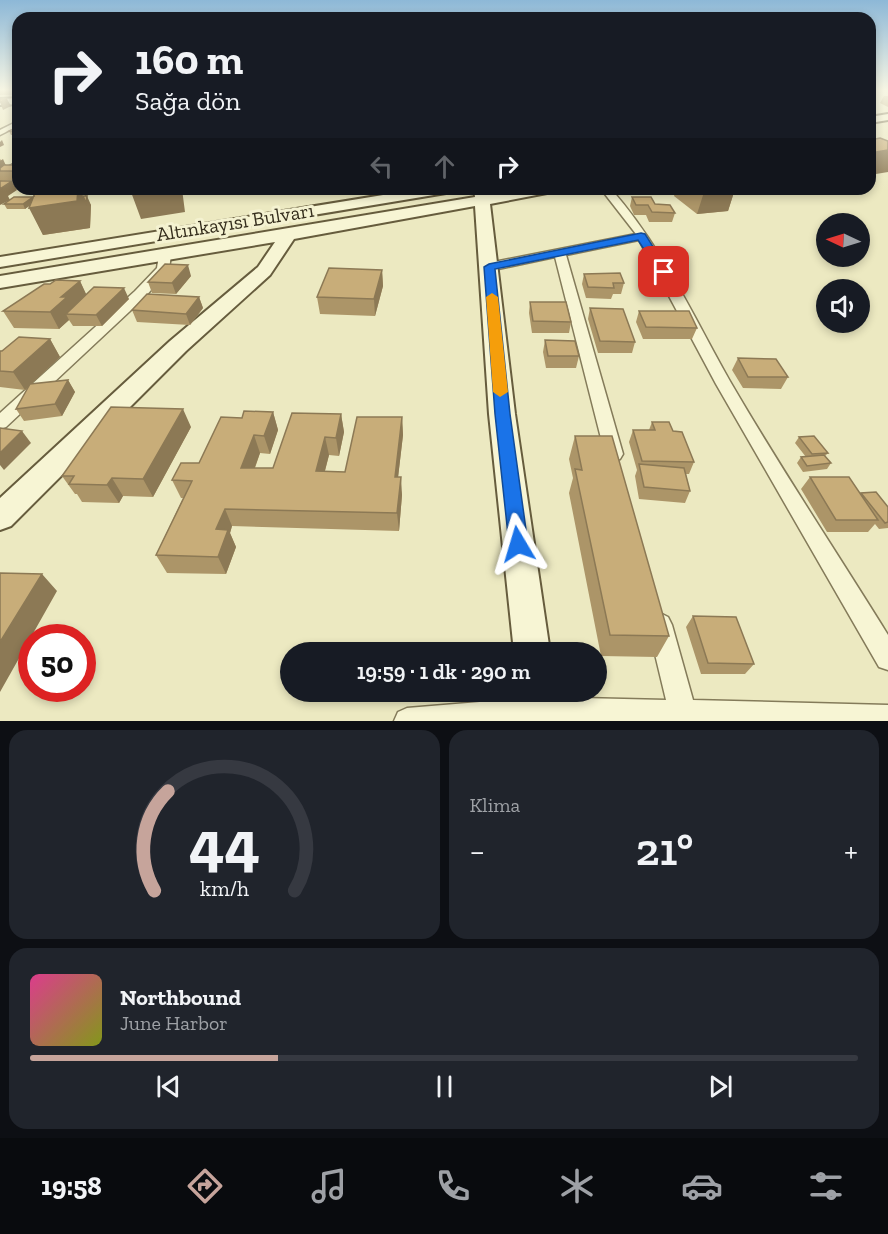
<!DOCTYPE html>
<html lang="tr">
<head>
<meta charset="utf-8">
<style>
  body { margin:0; font-family:"Zilla Slab",serif; background:#20242c; color:#f1f3f6; height:100vh; display:flex; flex-direction:column; font-size:22px; white-space:nowrap }
  * { box-sizing:border-box; margin:0 }
  p { font-size:20px; color:#9ea1a6 }
  .icon { flex:none; width:33px; height:33px; fill:none; stroke:currentColor; stroke-width:2; stroke-linecap:round; stroke-linejoin:round }
  .map { position:relative; height:721px; overflow:hidden }
  .sheet { display:flex; flex-direction:column; gap:9px; padding:9px; background:#0d0f14; flex:1 }
  .sheet>* { flex:none }
  .banner { position:absolute; left:12px; top:12px; width:864px; height:183px; border-radius:18px; box-shadow:0 3px 9px #0003; background:#171b24; color:#f1f3f6; overflow:hidden }
  .needle { width:39px; rotate:274deg }
  .fabs { position:absolute; left:816px; top:213px; display:grid; gap:12px }
  .fabs a { display:grid; place-items:center; width:54px; height:54px; border-radius:50%; background:#171b24; box-shadow:0 3px 9px #0003; font-size:30px }
  .speed { position:absolute; left:18px; top:624px; display:flex; gap:12px; font-size:30px; font-weight:700; text-align:center }
  .speed>* { display:grid; place-content:center; width:78px; height:78px; border-radius:50%; background:#171b24; box-shadow:0 3px 9px #0003; line-height:1 }
  .speed .limit { border:9px solid #d22; background:#fff; color:#111 }
  .pin { position:absolute; display:grid; place-items:center; width:51px; height:51px; color:#fff; margin:-26px; border-radius:12px; box-shadow:0 3px 9px #0006 }
  .me { position:absolute; width:66px; margin:-33px; rotate:353deg; stroke-linejoin:round; filter:drop-shadow(0 0 4px #0008) }
  .turn { display:flex; align-items:center; gap:21px; height:126px; padding:0 24px; font-size:27px }
  .turn .icon { width:78px; height:78px; stroke-width:2.5 }
  .turn b { display:block; font-size:42px; line-height:51px }
  .lanes { display:flex; align-items:center; height:57px; padding:0 24px; background:#0003; justify-content:center; gap:30px; direction:ltr }
  .lanes .off { opacity:.35 }
  .big { font-size:45px; font-weight:600; line-height:1.1 }
  .sheet .tile { flex:1; display:flex; flex-direction:column; justify-content:center; gap:9px; min-width:0; padding:0 21px; border-radius:18px; background:#20242c }
  .sheet .dial { align-items:center; gap:0 }
  .dial svg { height:156px; overflow:visible; fill:none; stroke:#363941; stroke-width:7; stroke-linecap:round; text-anchor:middle }
  .dial text { fill:#f1f3f6; stroke:none }
  .song { display:flex; align-items:center; gap:18px }
  .cover { width:72px; height:72px; border-radius:9px; background:linear-gradient(135deg,hsl(330 70% 55%),hsl(70 70% 35%)) }
  .played { height:6px; border-radius:3px; background:linear-gradient(90deg,#c6a49b 30%,#363941 30%) }
  .keys { display:flex; justify-content:space-around; direction:ltr }
  .heat { display:flex; justify-content:space-between; align-items:center; font-size:33px; direction:ltr }
  .sheet .tiles { flex:1; display:grid; gap:9px; grid-template-columns:1fr 1fr }
  .tile:last-child { grid-column:span 2 }
  .trip { position:absolute; left:280px; top:642px; width:327px; height:60px; border-radius:30px; background:#171b24; box-shadow:0 3px 9px #0003; font-weight:600; line-height:60px; text-align:center }
  .menu { display:flex; height:96px; justify-content:space-around; align-items:center; background:#090b0e; color:#9ea1a6 }
  .menu .icon { width:42px; height:42px }
  .menu .current { color:#c6a49b }
  .menu b { font-size:27px; color:#f1f3f6 }
  .map>svg:first-child { display:block }
</style>
</head>
<body>
<div class="map">
<svg width="888" height="721" viewBox="0 0 888 721">
  <rect width="100%" height="100%" fill="#ece9c1"/>
  <g fill="none" stroke-linecap="round" stroke-linejoin="round">
    <g stroke="#847b5a" stroke-width="3">
      <path id="street" d="M18 121V126L0 135V130Z
        M18 161V168L0 179V172Z
        M601 189H611C662 247 693 316 731 383 781 469 836 551 888 635V670L879 667 716 384 639 240 566 255 623 454 620 459 614 461 608 459 605 454 555 257 489 271 483 267 489 263 636 234Z
        M165 252 171 255 169 269 145 297 6 427 0 429V413L135 291 157 268 159 255Z
        M660 613 668 617 672 625 693 700 888 705V721H394L398 712 407 708 539 697 666 700 648 625 652 617Z"/>
    </g>
    <g stroke="#665c3d" stroke-width="4">
      <path id="secondary" d="M18 98V104L0 105V99Z
        M888 114V120L870 123V117Z
        M420 189H453L446 193 0 267V257Z
        M474 189H488L489 195 523 189H554L547 193 490 204 515 414 550 652H514L489 414 475 206 294 239 270 275 186 351 11 526 0 530V498L170 341 258 267 275 242 0 288V276L475 197Z
        M518 692H556L560 721H520Z"/>
    </g>
    <use href="#street" fill="#f7f5d4" fill-rule="evenodd"/>
    <use href="#secondary" fill="#f7f5d4" fill-rule="evenodd"/>
  </g>
  <path fill="#ac9568" d="M0 90H18V94L16 95H0Z
    M884 96H888V107L880 103Z
    M18 127V135H11L9 131Z
    M880 138 870 175V140Z
    M0 159 6 165H18V180L0 181Z
    M62 189H79L83 196 91 205 90 228 43 235 29 206 25 209H7L4 204Z
    M676 189H735L728 211 697 214 674 196Z
    M632 197 675 213 672 222H649L646 215H634L630 206Z
    M382 270 383 286 375 316 320 314 317 297Z
    M584 274 624 283 621 294H613L611 299 586 298 582 284Z
    M191 276 176 294 152 293 148 282Z
    M80 281 86 295 129 299 102 326H73L69 320 59 329 14 328 3 311 50 284Z
    M199 297 203 308 190 325 137 322 132 310Z
    M530 302 571 322 569 333H532L529 313Z
    M590 308 635 342 632 353H598L588 319Z
    M639 311 697 328 692 339H643L636 322Z
    M50 339 60 357 31 384 68 380 75 392 62 416 24 421 16 409 30 386 25 390 0 387V351Z
    M545 340 579 356 576 368H546L543 352Z
    M738 358 788 377 781 389 743 388 732 370Z
    M273 412 278 430 270 454 260 453 255 468H273L341 414 344 432 339 456 329 455 325 471 345 472 402 417 403 435 398 477 402 495 399 531 232 526 230 533 236 547 226 574 167 573 156 555 183 498H181L172 480 199 463 242 418Z
    M652 422 673 431 694 462 689 474H686L690 491 685 503 639 499 635 476 637 470 629 442 633 430H649Z
    M191 427 153 497 123 496 119 503 82 502 77 494H75L62 476Z
    M575 436 669 636 657 657 601 656 569 493 573 478 569 459Z
    M799 437 828 453 825 456 831 463 827 469 803 472 797 463 801 457H806L795 443Z
    M810 477 860 494 861 493 888 507V528L879 529 875 524 868 532H827L801 489Z
    M693 616 754 664 745 674H701L686 627Z"/>
  <path fill="#8c7955" d="M14 90H18V94L16 95Z
    M7 99 11 106 3 110 0 102Z
    M2 140 4 145 0 147V142Z
    M888 150V172L870 175V164L876 152Z
    M3 159 7 168 0 171V161Z
    M12 181 17 190 8 196 10 200 0 205V189Z
    M78 189H79L86 203 87 196 91 205 90 228 43 235 29 208Z
    M82 189H103V191L85 196Z
    M155 189H182L185 212 141 219 131 192Z
    M705 189H735L728 211 697 214Z
    M809 189H821L807 192Z
    M33 197 35 202 25 209 23 204Z
    M188 265 191 276 176 294 172 283Z
    M382 270 383 286 375 316 374 299Z
    M80 281 88 298 66 314 69 320 59 329 50 312 61 297Z
    M124 288 129 299 102 326 96 315Z
    M199 297 203 308 190 325 186 314Z
    M50 339 60 357 25 390 13 372Z
    M68 380 75 392 62 416 55 404Z
    M183 409 191 427 153 497 143 479Z
    M273 412 278 430 270 454 264 436Z
    M341 414 344 432 339 456 336 438Z
    M402 417 403 435 396 495 395 477Z
    M22 431 31 443 4 470 0 465V453Z
    M254 435 260 453 248 486 241 468Z
    M325 437 329 455 320 489 316 471Z
    M401 477 402 495 399 531 397 513Z
    M112 478 123 496 119 503 107 485Z
    M225 509 232 526 230 533 236 547 226 574 218 557 216 529Z
    M42 574 57 591 0 692V642Z"/>
  <path fill="#c8ad79" stroke="#8c7955" stroke-width="1.5" d="M0 99H7L0 102Z
    M18 127V132L9 131Z
    M880 138 888 141V150L876 152 870 150V140Z
    M4 165H18V171H0V168Z
    M0 181H12L0 189Z
    M62 189H78L77 201 29 208 35 193Z
    M131 189H155L131 192Z
    M83 196H87L86 203Z
    M14 197H33L23 204H4Z
    M632 197H651L655 204 670 205 675 213 652 212 648 205H636Z
    M165 264 188 265 172 283 148 282Z
    M329 268 382 270 374 299 317 297Z
    M620 273 624 283H613L614 288 588 287 584 274Z
    M56 280 80 281 61 297H67L50 312 3 311 44 284H50Z
    M94 287 124 288 96 315 66 314Z
    M147 294 199 297 186 314 132 310Z
    M530 302H566L571 322 533 321Z
    M590 308 623 309 635 342 600 341Z
    M639 311H689L697 328 646 327Z
    M19 337 50 339 13 372 0 371V351H2Z
    M545 340 575 341 579 356H548Z
    M738 358 776 359 788 377H748Z
    M68 380 55 404 16 409 30 384Z
    M111 407 183 409 143 479 112 478 107 485 69 484 74 476H62Z
    M244 411 273 412 264 436 254 435 241 468H273L292 413 341 414 336 438 325 437 316 471 345 472 357 417H402L395 477H401L397 513 225 509 216 529 228 530 218 557 156 555 192 481 172 480 181 463H199L221 417 242 418Z
    M652 422H669L673 431 682 432 694 462 642 461 633 430H655Z
    M0 428 22 431 0 453Z
    M575 436H612L669 636 610 635 575 469 582 470Z
    M814 436 828 453 812 454 799 437Z
    M824 455 831 463 807 466 801 457Z
    M639 464 684 468 690 491 644 487Z
    M810 477H849L878 520H836Z
    M876 492 888 507V522L885 523 861 493Z
    M0 573 42 574 0 642Z
    M693 616 736 617 754 664 708 663Z"/>
  <linearGradient id="sky" x2="0" y2="1"><stop stop-color="#8db8d7"/><stop offset="0.47" stop-color="#f6f5e3"/><stop offset="1" stop-color="#f6f5e3" stop-opacity="0"/></linearGradient>
  <rect width="888" height="191" fill="url(#sky)"/>
  <path fill="#1a73e8" stroke="#114b97" stroke-width="1.5" d="M641 233 645 234 669 272 668 274H660L638 240 495 269 510 414 528 544 525 550 518 553 512 550 509 544 495 414 484 267 489 264Z"/>
  <path fill="#f59e0b" d="M492 293 498 297 508 392 500 397 493 392 486 297Z"/>
  <g text-anchor="middle" dominant-baseline="central" stroke-width="6" stroke-linejoin="round" paint-order="stroke">
    <g font-size="20" fill="#352e1d" stroke="#f4f2d1">
      <text transform="translate(235 222) rotate(-9)">Altınkayısı Bulvarı</text>
    </g>
  </g>
</svg>
<div class="fabs">
<a><svg class="needle" viewBox="-14 -14 28 28"><path d="M0-13l5 13h-10z" fill="#e53935"/><path d="M0 13l5-13h-10z" fill="#9ea1a6"/></svg></a>
<a><svg class="icon" aria-label="sound" viewBox="0 0 24 24"><path d="M4 9h4l5-4v14l-5-4H4zM17 9q2 3 0 6"/></svg></a>
</div>
<div class="speed"><div class="limit">50</div></div>
<div class="pin" style="left:664px;top:272px;background:#d93025"><svg class="icon" aria-label="arrive" viewBox="0 0 24 24"><path d="M6 21V4h12l-3 4 3 4H6"/></svg></div>
<svg class="me" style="left:518px;top:544px" viewBox="-20 -20 40 40"><path d="M0-17L14 15 0 8-14 15z" fill="#1a73e8" stroke="#fff" stroke-width="4"/></svg>
<div class="trip">19:59 · 1 dk · 290 m</div>
<div class="banner">
<div class="turn"><svg class="icon" aria-label="right" viewBox="0 0 24 24"><path d="M7 20v-9h11M14 6l5 5-5 5"/></svg><div><b>160 m</b>Sağa dön</div></div>
<div class="lanes"><svg class="icon off" aria-label="left" viewBox="0 0 24 24"><path d="M17 20v-9H6M10 6l-5 5 5 5"/></svg><svg class="icon off" aria-label="ahead" viewBox="0 0 24 24"><path d="M12 20V5M6 11l6-6 6 6"/></svg><svg class="icon" aria-label="right" viewBox="0 0 24 24"><path d="M7 20v-9h11M14 6l5 5-5 5"/></svg></div>
</div>
</div>
<section class="sheet">
<div class="tiles">
<div class="tile dial"><svg viewBox="0 0 100 80">
<path d="M14 69A42 42 0 1 1 86 69"/>
<path d="M14 69A42 42 0 0 1 21 18" stroke="#c6a49b"/>
<text x="50" y="56" font-size="32" font-weight="700">44</text>
<text x="50" y="72" font-size="11">km/h</text>
</svg></div>
<div class="tile"><p>Klima</p>
<div class="heat"><a>−</a><b class="big">21°</b><a>+</a></div>
</div>
<div class="tile">
<div class="song"><i class="cover"></i><div><b>Northbound</b><p>June Harbor</p></div></div>
<div class="played"></div>
<div class="keys"><svg class="icon" aria-label="previous" viewBox="0 0 24 24"><path d="M18 5L8 12l10 7zM5 5v14"/></svg><svg class="icon" aria-label="pause" viewBox="0 0 24 24"><path d="M8 5v14M16 5v14"/></svg><svg class="icon" aria-label="next" viewBox="0 0 24 24"><path d="M6 5l10 7-10 7zM19 5v14"/></svg></div>
</div>
</div>
</section>
<nav class="menu">
<b>19:58</b>
<svg class="icon current" aria-label="directions" viewBox="0 0 24 24"><path d="M12 3l9 9-9 9-9-9zM9 14v-3h6M13 9l2 2-2 2"/></svg>
<svg class="icon" aria-label="music" viewBox="0 0 24 24"><path d="M9 18V5l10-2v13"/><circle cx="6" cy="18" r="3"/><circle cx="16" cy="16" r="3"/></svg>
<svg class="icon" aria-label="phone" viewBox="0 0 24 24"><path d="M5 4h4l2 5-3 2q2 4 5 5l2-3 5 2v4C11 20 4 13 5 4z"/></svg>
<svg class="icon" aria-label="climate" viewBox="0 0 24 24"><path d="M12 3v18M4 7l16 10M4 17L20 7"/></svg>
<svg class="icon" aria-label="car" viewBox="0 0 24 24"><path d="M5 17H2v-5l4-1 3-4h7l3 4 3 1v5h-3M9 17h6M6 11h13"/><circle cx="7" cy="17" r="2"/><circle cx="17" cy="17" r="2"/></svg>
<svg class="icon" aria-label="filters" viewBox="0 0 24 24"><path d="M4 7h16M4 17h16"/><circle cx="9" cy="7" r="2"/><circle cx="15" cy="17" r="2"/></svg>
</nav>
</body>
</html>
